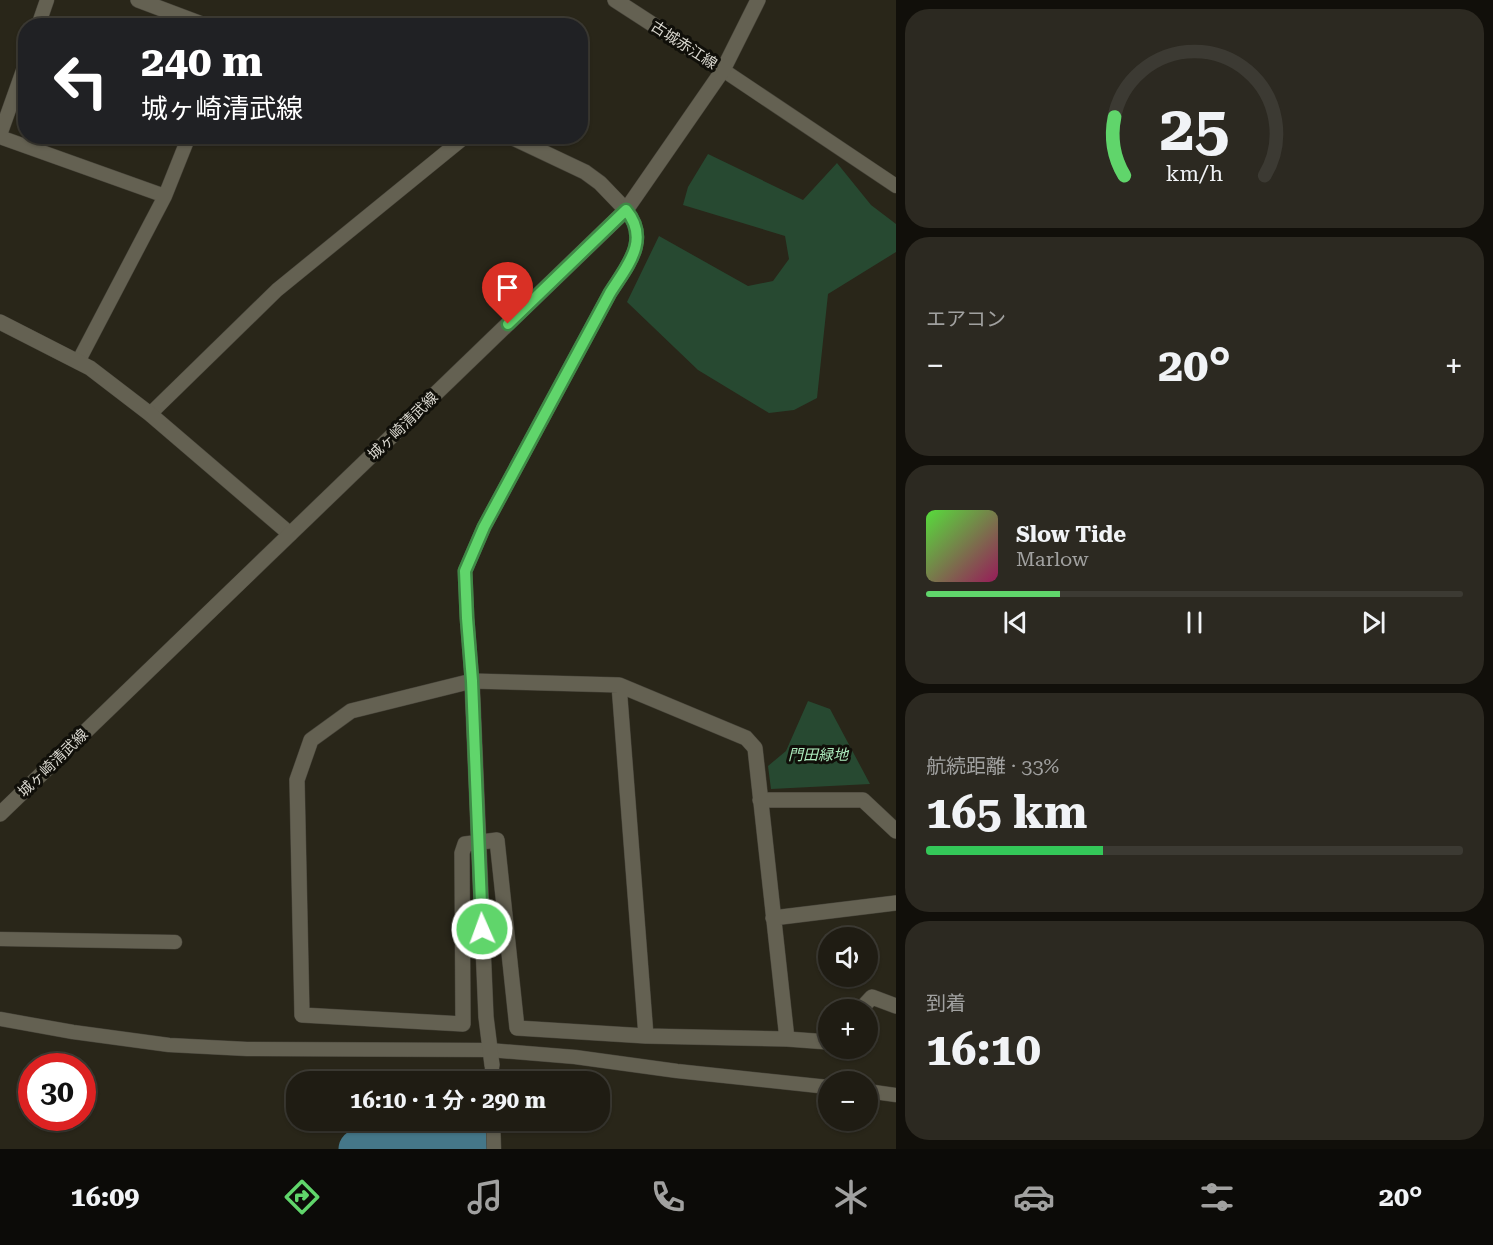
<!DOCTYPE html>
<html lang="ja">
<head>
<meta charset="utf-8">
<style>
  body { margin:0; font-family:"Roboto Serif","Noto Sans JP",serif; background:#2c2921; color:#f1f3f6; height:100vh; display:flex; flex-direction:column; font-size:22px; white-space:nowrap }
  * { box-sizing:border-box; margin:0 }
  p { font-size:20px; color:#a1a1a0 }
  .icon { flex:none; width:33px; height:33px; fill:none; stroke:currentColor; stroke-width:2; stroke-linecap:round; stroke-linejoin:round }
  .map { position:relative; flex:1; overflow:hidden }
  .side { display:flex; flex-direction:column; gap:9px; padding:9px; background:#110f0a; width:597px }
  .side>* { flex:none }
  .guide { position:absolute; left:18px; top:18px; width:570px; height:126px; border-radius:24px; box-shadow:0 2px 4px #0004,0 0 0 2px #3c3a33; background:#202124; color:#fff; overflow:hidden }
  .controls { position:absolute; left:818px; top:927px; display:grid; gap:12px }
  .controls a { display:grid; place-items:center; width:60px; height:60px; border-radius:50%; background:#1f1c13; box-shadow:0 2px 4px #0004,0 0 0 2px #3c3a33; font-size:30px }
  .speed { position:absolute; left:18px; top:1053px; display:flex; gap:12px; font-size:30px; font-weight:700; text-align:center }
  .speed>* { display:grid; place-content:center; width:78px; height:78px; border-radius:50%; background:#1f1c13; box-shadow:0 2px 4px #0004,0 0 0 2px #3c3a33; line-height:1 }
  .speed .limit { border:9px solid #d22; background:#fff; color:#111 }
  .pin { position:absolute; display:grid; place-items:center; width:51px; height:51px; color:#fff; margin:-62px -26px; border-radius:50% 50% 50% 0; rotate:-45deg; box-shadow:0 0 6px #0007 }
  .pin .icon { rotate:45deg }
  .me { position:absolute; width:66px; margin:-33px; rotate:358deg; stroke-linejoin:round; filter:drop-shadow(0 0 4px #0008) }
  .turn { display:flex; align-items:center; gap:21px; height:126px; padding:0 24px; font-size:27px }
  .turn .icon { width:78px; height:78px; stroke-width:2.5 }
  .turn b { display:block; font-size:42px; line-height:51px }
  .big { font-size:45px; font-weight:700; line-height:1.1 }
  .side .widget { flex:1; display:flex; flex-direction:column; justify-content:center; gap:9px; min-width:0; padding:0 21px; border-radius:24px; background:#2c2921 }
  .side .dial { align-items:center; gap:0 }
  .dial svg { height:156px; overflow:visible; fill:none; stroke:#3c3a33; stroke-width:7; stroke-linecap:round; text-anchor:middle }
  .dial text { fill:#f1f3f6; stroke:none }
  .song { display:flex; align-items:center; gap:18px }
  .cover { width:72px; height:72px; border-radius:9px; background:linear-gradient(135deg,hsl(110 70% 55%),hsl(330 70% 35%)) }
  .played { height:6px; border-radius:3px; background:linear-gradient(90deg,#60d56b 25%,#3c3a33 25%) }
  .keys { display:flex; justify-content:space-around; direction:ltr }
  .heat { display:flex; justify-content:space-between; align-items:center; font-size:33px; direction:ltr }
  .charge { height:9px; border-radius:4px; background:linear-gradient(90deg,#34c759 33%,#3c3a33 0) }
  .trip { position:absolute; left:286px; top:1071px; width:324px; height:60px; border-radius:24px; background:#1f1c13; box-shadow:0 2px 4px #0004,0 0 0 2px #3c3a33; font-weight:700; line-height:60px; text-align:center }
  .tabs { display:flex; height:96px; justify-content:space-around; align-items:center; background:#0c0b08; color:#a1a1a0 }
  .tabs .icon { width:42px; height:42px }
  .tabs .on { color:#60d56b }
  .tabs b { font-size:27px; color:#f1f3f6 }
  main { display:flex; flex:1; min-height:0 }
  .map>svg:first-child { display:block }
</style>
</head>
<body>
<main>
<div class="map">
<svg width="896" height="1149" viewBox="0 0 896 1149">
  <rect width="100%" height="100%" fill="#292619"/>
  <path fill="#274931" d="M708 154 803 200 837 163 871 205 896 224V252L828 294 817 398 794 410 769 413 698 370 627 302 659 236 748 286 773 281 789 259 785 236 683 205 688 187Z
    M808 701 830 709 870 784 771 789 768 766 786 751Z"/>
  <g fill="none" stroke-linecap="round" stroke-linejoin="round">
    <path stroke="#457789" stroke-width="39" d="M358 1149 398 1141 477 1149"/>
    <g stroke="#464339" stroke-width="15">
      <path id="service" d="M38 26 47 0
        M723 70 896 186
        M0 135 26 62
        M0 137 165 196
        M78 362 165 196 189 136
        M150 414 277 290 466 136
        M472 681 467 618 465 571 484 527 610 293C627 266 651 240 626 210
        M0 939 175 942
        M0 1019 73 1032 169 1045 247 1049 489 1050 575 1057 677 1071 828 1087
        M492 1065V1082
        M867 1091 896 1095
        M493 1120 494 1149"/>
    </g>
    <g stroke="#464339" stroke-width="16">
      <path id="minor" d="M472 681 486 1017 492 1065
        M619 685 646 1036
        M760 800H863L896 831
        M773 918 896 903
        M860 1010 872 997 896 1006
        M787 1039 755 748 746 738 619 685 472 681 351 711 311 740 297 780 302 1015 463 1024 462 853 465 844 497 840 517 1028 646 1036 787 1039 828 1042"/>
    </g>
    <g stroke="#464339" stroke-width="16">
      <path id="tertiary" d="M138 0 207 26
        M509 136 585 172 600 183 626 210
        M0 322 90 368 150 414 290 534"/>
    </g>
    <g stroke="#464339" stroke-width="16">
      <path id="secondary" d="M615 0 723 70
        M0 814 626 210 723 70 758 0"/>
    </g>
    <use href="#service" stroke="#646152" stroke-width="14"/>
    <use href="#minor" stroke="#646152" stroke-width="15"/>
    <use href="#tertiary" stroke="#646152" stroke-width="15"/>
    <use href="#secondary" stroke="#646152" stroke-width="15"/>
  </g>
  <g fill="none" stroke-linecap="round" stroke-linejoin="round">
    <g stroke="#3e8a46" stroke-width="15">
      <path id="route" d="M482 929 472 681 467 618 465 571 484 527 610 293C627 266 651 240 626 210L508 324"/>
    </g>
    <use href="#route" stroke="#60d56b" stroke-width="10"/>
  </g>
  <g text-anchor="middle" dominant-baseline="central" stroke-width="6" stroke-linejoin="round" paint-order="stroke">
    <g font-size="15" fill="#d9d7cf" stroke="#100f09">
      <text transform="translate(684 45) rotate(33)">古城赤江線</text>
      <text transform="translate(403 426) rotate(-44)">城ヶ崎清武線</text>
      <text transform="translate(53 763) rotate(-44)">城ヶ崎清武線</text>
    </g>
    <g font-size="15" font-style="italic" fill="#abeabc" stroke="#100f09">
      <text x="818" y="755">門田緑地</text>
    </g>
  </g>
</svg>
<div class="controls">
<a><svg class="icon" aria-label="sound" viewBox="0 0 24 24"><path d="M4 9h4l5-4v14l-5-4H4zM17 9q2 3 0 6"/></svg></a>
<a>+</a>
<a>−</a>
</div>
<div class="speed"><div class="limit">30</div></div>
<div class="pin" style="left:508px;top:324px;background:#d93025"><svg class="icon" aria-label="arrive" viewBox="0 0 24 24"><path d="M6 21V4h12l-3 4 3 4H6"/></svg></div>
<svg class="me" style="left:482px;top:929px" viewBox="-20 -20 40 40"><circle r="17" fill="#60d56b" stroke="#fff" stroke-width="3"/><path d="M0-11L8 9 0 5-8 9z" fill="#fff"/></svg>
<div class="trip">16:10 · 1 分 · 290 m</div>
<div class="guide">
<div class="turn"><svg class="icon" aria-label="left" viewBox="0 0 24 24"><path d="M17 20v-9H6M10 6l-5 5 5 5"/></svg><div><b>240 m</b>城ヶ崎清武線</div></div>
</div>
</div>
<section class="side">
<div class="widget dial"><svg viewBox="0 0 100 80">
<path d="M14 69A42 42 0 1 1 86 69"/>
<path d="M14 69A42 42 0 0 1 9 39" stroke="#60d56b"/>
<text x="50" y="56" font-size="32" font-weight="700">25</text>
<text x="50" y="72" font-size="11">km/h</text>
</svg></div>
<div class="widget"><p>エアコン</p>
<div class="heat"><a>−</a><b class="big">20°</b><a>+</a></div>
</div>
<div class="widget">
<div class="song"><i class="cover"></i><div><b>Slow Tide</b><p>Marlow</p></div></div>
<div class="played"></div>
<div class="keys"><svg class="icon" aria-label="previous" viewBox="0 0 24 24"><path d="M18 5L8 12l10 7zM5 5v14"/></svg><svg class="icon" aria-label="pause" viewBox="0 0 24 24"><path d="M8 5v14M16 5v14"/></svg><svg class="icon" aria-label="next" viewBox="0 0 24 24"><path d="M6 5l10 7-10 7zM19 5v14"/></svg></div>
</div>
<div class="widget"><p>航続距離 · 33%</p><b class="big">165 km</b><div class="charge"></div></div>
<div class="widget"><p>到着</p><b class="big">16:10</b></div>
</section>
</main>
<nav class="tabs">
<b>16:09</b>
<svg class="icon on" aria-label="directions" viewBox="0 0 24 24"><path d="M12 3l9 9-9 9-9-9zM9 14v-3h6M13 9l2 2-2 2"/></svg>
<svg class="icon" aria-label="music" viewBox="0 0 24 24"><path d="M9 18V5l10-2v13"/><circle cx="6" cy="18" r="3"/><circle cx="16" cy="16" r="3"/></svg>
<svg class="icon" aria-label="phone" viewBox="0 0 24 24"><path d="M5 4h4l2 5-3 2q2 4 5 5l2-3 5 2v4C11 20 4 13 5 4z"/></svg>
<svg class="icon" aria-label="climate" viewBox="0 0 24 24"><path d="M12 3v18M4 7l16 10M4 17L20 7"/></svg>
<svg class="icon" aria-label="car" viewBox="0 0 24 24"><path d="M5 17H2v-5l4-1 3-4h7l3 4 3 1v5h-3M9 17h6M6 11h13"/><circle cx="7" cy="17" r="2"/><circle cx="17" cy="17" r="2"/></svg>
<svg class="icon" aria-label="filters" viewBox="0 0 24 24"><path d="M4 7h16M4 17h16"/><circle cx="9" cy="7" r="2"/><circle cx="15" cy="17" r="2"/></svg>
<b>20°</b>
</nav>
</body>
</html>
